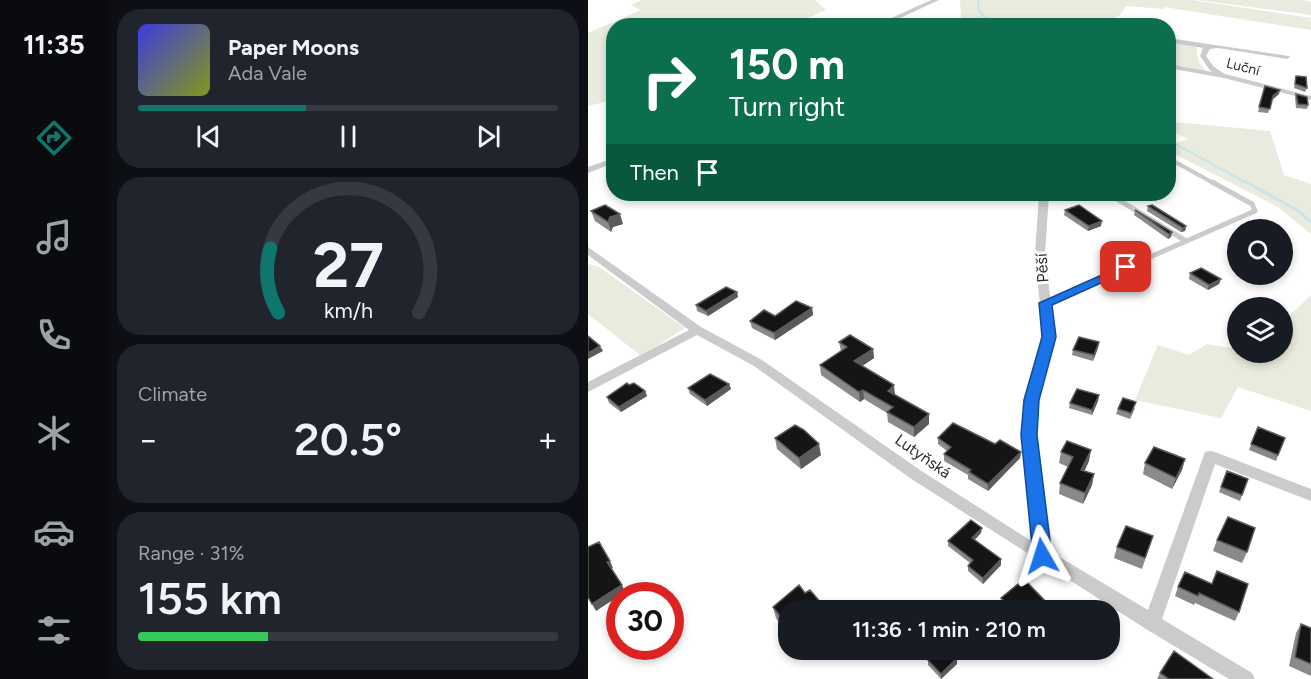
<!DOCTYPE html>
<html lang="en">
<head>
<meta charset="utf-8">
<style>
  body { margin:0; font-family:Figtree,sans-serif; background:#20242c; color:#f1f3f6; height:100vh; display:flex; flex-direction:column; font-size:22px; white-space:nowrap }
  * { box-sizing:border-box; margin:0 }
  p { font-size:20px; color:#9ea1a6 }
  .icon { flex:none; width:33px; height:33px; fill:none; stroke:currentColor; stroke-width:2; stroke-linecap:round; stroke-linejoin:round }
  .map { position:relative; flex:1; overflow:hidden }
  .sheet { display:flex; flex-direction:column; gap:9px; padding:9px; background:#0d0f14; width:480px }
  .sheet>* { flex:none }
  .banner { position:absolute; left:18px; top:18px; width:570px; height:183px; border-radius:24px; box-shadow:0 3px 9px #0003; background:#0b6e4f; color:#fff; overflow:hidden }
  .buttons { position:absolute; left:639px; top:219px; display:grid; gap:12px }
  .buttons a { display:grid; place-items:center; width:66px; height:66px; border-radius:50%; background:#171b24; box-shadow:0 3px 9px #0003; font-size:30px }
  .speed { position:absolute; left:18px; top:582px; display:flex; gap:12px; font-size:30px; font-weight:700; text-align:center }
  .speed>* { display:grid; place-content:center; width:78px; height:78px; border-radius:50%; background:#171b24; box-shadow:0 3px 9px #0003; line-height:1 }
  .speed .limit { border:9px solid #d22; background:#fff; color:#111 }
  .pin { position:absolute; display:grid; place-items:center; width:51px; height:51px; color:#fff; margin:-26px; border-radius:12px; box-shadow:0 3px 9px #0006 }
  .me { position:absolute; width:66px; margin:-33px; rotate:354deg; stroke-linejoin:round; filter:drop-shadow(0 0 4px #0008) }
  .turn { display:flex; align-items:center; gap:21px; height:126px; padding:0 24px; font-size:27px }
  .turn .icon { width:78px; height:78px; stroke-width:2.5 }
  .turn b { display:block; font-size:42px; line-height:51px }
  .then { display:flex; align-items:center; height:57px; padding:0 24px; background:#0003; gap:12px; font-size:22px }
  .big { font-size:45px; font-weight:600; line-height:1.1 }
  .sheet .card { flex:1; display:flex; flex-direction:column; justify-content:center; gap:9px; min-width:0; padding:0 21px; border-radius:24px; background:#20242c }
  .sheet .dial { align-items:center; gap:0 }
  .dial svg { height:156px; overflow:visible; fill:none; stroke:#363941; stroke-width:7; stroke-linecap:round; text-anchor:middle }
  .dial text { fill:#f1f3f6; stroke:none }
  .song { display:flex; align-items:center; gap:18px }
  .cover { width:72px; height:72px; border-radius:9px; background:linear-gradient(135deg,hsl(240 70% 55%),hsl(70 70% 35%)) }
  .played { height:6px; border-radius:3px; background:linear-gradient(90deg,#0f766e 40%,#363941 40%) }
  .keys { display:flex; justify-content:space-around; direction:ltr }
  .heat { display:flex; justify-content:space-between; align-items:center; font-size:33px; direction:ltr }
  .charge { height:9px; border-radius:4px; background:linear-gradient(90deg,#34c759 31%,#363941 0) }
  .trip { position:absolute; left:190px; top:600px; width:342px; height:60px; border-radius:24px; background:#171b24; box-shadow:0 3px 9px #0003; font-weight:600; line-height:60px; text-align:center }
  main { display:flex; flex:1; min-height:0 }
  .dock { display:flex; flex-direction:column; width:108px; justify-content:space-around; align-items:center; background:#090b0e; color:#9ea1a6 }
  .dock .icon { width:42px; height:42px }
  .dock .selected { color:#0f766e }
  .dock b { font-size:27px; color:#f1f3f6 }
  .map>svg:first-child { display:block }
</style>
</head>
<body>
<main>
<nav class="dock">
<b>11:35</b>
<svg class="icon selected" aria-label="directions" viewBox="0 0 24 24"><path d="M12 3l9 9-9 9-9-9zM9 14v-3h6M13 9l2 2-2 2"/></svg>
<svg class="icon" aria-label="music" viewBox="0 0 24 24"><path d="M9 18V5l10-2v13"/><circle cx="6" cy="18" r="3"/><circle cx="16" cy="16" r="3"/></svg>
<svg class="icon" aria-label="phone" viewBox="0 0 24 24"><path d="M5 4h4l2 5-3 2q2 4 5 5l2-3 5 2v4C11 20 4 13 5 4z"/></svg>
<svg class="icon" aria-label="climate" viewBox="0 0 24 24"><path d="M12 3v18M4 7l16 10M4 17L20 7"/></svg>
<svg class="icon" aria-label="car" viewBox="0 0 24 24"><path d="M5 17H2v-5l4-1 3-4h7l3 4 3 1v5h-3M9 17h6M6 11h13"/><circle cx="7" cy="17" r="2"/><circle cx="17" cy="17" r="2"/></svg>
<svg class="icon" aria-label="filters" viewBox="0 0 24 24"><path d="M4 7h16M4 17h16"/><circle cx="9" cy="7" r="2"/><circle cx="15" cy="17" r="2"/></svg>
</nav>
<section class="sheet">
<div class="card">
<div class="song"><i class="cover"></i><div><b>Paper Moons</b><p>Ada Vale</p></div></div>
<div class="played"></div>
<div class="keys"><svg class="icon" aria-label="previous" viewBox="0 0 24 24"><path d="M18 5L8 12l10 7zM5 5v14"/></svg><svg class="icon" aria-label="pause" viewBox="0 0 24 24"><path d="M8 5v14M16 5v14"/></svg><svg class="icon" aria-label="next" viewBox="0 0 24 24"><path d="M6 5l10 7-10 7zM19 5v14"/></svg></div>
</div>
<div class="card dial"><svg viewBox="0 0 100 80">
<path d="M14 69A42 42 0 1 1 86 69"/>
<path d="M14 69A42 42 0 0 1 10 36" stroke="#0f766e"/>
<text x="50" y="56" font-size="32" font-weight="700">27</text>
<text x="50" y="72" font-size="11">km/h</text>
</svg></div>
<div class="card"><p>Climate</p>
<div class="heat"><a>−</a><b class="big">20.5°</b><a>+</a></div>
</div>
<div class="card"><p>Range · 31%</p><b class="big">155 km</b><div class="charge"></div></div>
</section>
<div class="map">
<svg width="723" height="679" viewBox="0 0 723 679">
  <rect width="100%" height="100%" fill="#fff"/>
  <path fill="#e8ebdd" d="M54 0H227L238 10 203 25 26 26 25 107 21 101 0 106V33L53 10 43 5Z
    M372 0H604L723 18V30L576 7V9L538 6 532 15 513 25H378L373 19Z
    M609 0H715L723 2V15Z
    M580 40 609 43C608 57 610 65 621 73L581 66Z
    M586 122 682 131 696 175 723 184V234L690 207 581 151V146L600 139 581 130V125Z
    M0 264 11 267 97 328 53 356 0 314Z
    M723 295V411L650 387 633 418 547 400 570 345 601 355 619 344 649 349 650 352H694L695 322Z"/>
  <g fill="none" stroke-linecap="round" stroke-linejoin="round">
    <path stroke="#cae5ea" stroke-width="2" d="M390 0 391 11 405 26
      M580 140 661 184"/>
    <path stroke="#cae5ea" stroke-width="3" d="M658 182 709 210 723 222"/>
    <path stroke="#cbcbcb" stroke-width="4" d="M580 158 627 184"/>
    <path stroke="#cbcbcb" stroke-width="5" d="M521 194 598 241
      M457 303 667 211 664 204 624 182"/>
    <path fill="#cbcbcb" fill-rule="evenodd" d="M343 0H351L295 26H286Z
      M580 38 701 56 702 57 699 59 630 48 622 49 618 56 626 67 637 74 723 96V100L636 78 580 68V64L624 72 621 69 612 56 615 48 580 42Z
      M26 158V163L0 173V167Z
      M451 194H461L457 254 467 337 450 400 448 435 463 552 560 610 617 452 622 451 627 452 723 489V501L627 464 574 619 664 673 667 679H641L558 629 322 478 166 366 109 335 0 392V382L101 330 0 255V247L113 327 174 360 332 470 445 542 434 435 436 400 455 337 447 254Z"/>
  </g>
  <path fill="#8a8a8a" d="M708 76 719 88 717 92 706 88Z
    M677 86 691 94 684 100 680 113 670 112Z
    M708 94 720 105 719 109 708 108 707 98Z
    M560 206 598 226 597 231 593 232 559 211Z
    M477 210 513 226 500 231 476 215Z
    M547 210 584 232 583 237 580 239 546 215Z
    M3 211 35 224 25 227 23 232 7 221Z
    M602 273 633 279 631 284 620 290 601 279Z
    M149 292 150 297 120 316 109 311 108 305Z
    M224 308 225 315 187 340 164 328 162 321Z
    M251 342 285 349 286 358 274 366 307 395 341 414V424L326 437 300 422 299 413 276 399 272 402 233 375 232 365 253 351Z
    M511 342 510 348 505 361 484 355 485 350Z
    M141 384 143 389 119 406 102 394 100 388Z
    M41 385 57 391 59 396 33 412 21 403 19 397Z
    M511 395 510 401 504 415 481 408 482 403Z
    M547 408 542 419 528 414 530 409Z
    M670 427 697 438 688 461 661 450Z
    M187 438 233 455 213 469 189 449Z
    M350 438 407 444 433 452 432 458 400 491 380 479V475L356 461V454L359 451 350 444Z
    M473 452 501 461 496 471 506 474 504 485 495 504 471 494 472 483 480 467 471 463Z
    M597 459 594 470 584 489 555 474 557 463Z
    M639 471 660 479 652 501 631 492Z
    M393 533 387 540 413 565 395 584 380 571V566L382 563 360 546V541Z
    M565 536 554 569 526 558 529 547Z
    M629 540 659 552 654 563 625 551Z
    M624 584 651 612 647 621 607 603 606 605 587 596 590 587Z
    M413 598 461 610H420L413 604Z
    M185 607 201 610V628L197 631 188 618Z
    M713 624 723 628V676L701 666 708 633Z
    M340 660 369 664 353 679 340 665Z
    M572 673 625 679H569Z"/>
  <path fill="#5b5b5b" d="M692 90 691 94 684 100 685 96Z
    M32 214 35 224 25 227 23 232 20 222 22 217Z
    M514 221 513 226 500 231 501 226Z
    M598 226 597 231 593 232 595 228Z
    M584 232 583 237 580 239 581 234Z
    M633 279 631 284 620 290 621 285Z
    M149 292 150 297 120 316 118 311Z
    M224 308 225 315 187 340 186 333Z
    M511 342 510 348 505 361 506 355Z
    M12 346 15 351 0 359V353Z
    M285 349 286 358 267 371 266 361Z
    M141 384 143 389 119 406 117 400Z
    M306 385 307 395 300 391Z
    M275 390 276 399 272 402 271 392Z
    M57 391 59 396 33 412 31 407Z
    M511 395 510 401 504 415V410Z
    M341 414V424L326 437V427Z
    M231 444 233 455 213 469 211 458Z
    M503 450 501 461 492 481 493 470Z
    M433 452 432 458 400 491V484Z
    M597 459 594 470 584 489 588 478Z
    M506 474 504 485 495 504 497 493Z
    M394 528 393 533 383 543 384 538Z
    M413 559V565L395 584V578Z
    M22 561 25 568 22 570 19 562Z
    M34 585 37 592 8 611 4 604Z
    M461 605 460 610H455Z
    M200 616 201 628 197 631 195 620Z
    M241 650H249L242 655Z
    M369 658V664L353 679V674Z"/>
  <path fill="#151515" stroke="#5b5b5b" stroke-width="1.5" d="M306 20 318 23 312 26H286Z
    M708 76 718 77 719 88 707 84Z
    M677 86 692 90 685 96 682 109 671 107Z
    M708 94 719 97 720 105 710 104Z
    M17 205 32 214 22 217 20 222 3 211Z
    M491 205 514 221 501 226 477 210Z
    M564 205 598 226 595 228 560 206Z
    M547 210 584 232 581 234Z
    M613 268 633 279 621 285 602 273Z
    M138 287 149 292 118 311 108 305Z
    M208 301 224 308 186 333 162 321 176 310 187 316Z
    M262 335 285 349 266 361 306 385 300 391 341 414 326 427 299 412 305 407 275 390 271 392 232 365 259 347 251 342Z
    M0 336 12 346 0 353Z
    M491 337 511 342 506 355 485 350Z
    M122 374 141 384 117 400 100 388Z
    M39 383 41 385 46 383 57 391 31 407 19 397Z
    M489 389 511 395 504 410 482 403Z
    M535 398 548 402 543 413 530 409Z
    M365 423 407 444 412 440 433 452 400 484 381 472 383 470 356 454 363 447 350 438Z
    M207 425 216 430 231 444 211 458 187 438Z
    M670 427 697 438 690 455 663 444Z
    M479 441 503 450 493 470 506 474 497 493 472 483 485 457 473 452Z
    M566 447 597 459 588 478 557 463Z
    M639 471 660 479 654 495 633 487Z
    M640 517 667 528 659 552 629 540Z
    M383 520 394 528 384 538 413 559 395 578 380 566 385 560 360 541Z
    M538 526 565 536 557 558 529 547Z
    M11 542 22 561 19 562 34 585 4 604 0 597V547Z
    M629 571 660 584 651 612 611 593 610 596 590 587 597 572 624 584Z
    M436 579 461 605 455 610H426L413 598Z
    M211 585 217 593 222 590 239 610H201V617L200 616 195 620 185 607Z
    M713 624 723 628V664L707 657Z
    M351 650H360L369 658 353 674 340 660Z
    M586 651 625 679H581L572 673Z"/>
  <path fill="#1a73e8" stroke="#114b97" stroke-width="1.5" d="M538 264 544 267 542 270 464 305 468 337 451 400 449 435 464 556 461 561 454 564 448 561 445 556 433 435 436 400 454 337 451 303Z"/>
  <g text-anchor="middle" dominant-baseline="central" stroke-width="6" stroke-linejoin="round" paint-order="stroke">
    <g font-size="14" fill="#2e2e2e" stroke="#fff">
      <text transform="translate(655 67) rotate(14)">Luční</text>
    </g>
    <g font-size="16" fill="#2e2e2e" stroke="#fff">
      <text transform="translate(454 268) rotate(-94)">Pěší</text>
      <text transform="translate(335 456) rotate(35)">Lutyňská</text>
    </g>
  </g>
</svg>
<div class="buttons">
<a><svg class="icon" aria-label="search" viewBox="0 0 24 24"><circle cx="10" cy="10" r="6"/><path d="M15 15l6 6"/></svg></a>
<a><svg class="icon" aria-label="layers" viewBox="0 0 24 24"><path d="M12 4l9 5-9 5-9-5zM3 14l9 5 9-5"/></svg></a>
</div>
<div class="speed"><div class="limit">30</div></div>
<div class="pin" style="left:538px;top:267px;background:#d93025"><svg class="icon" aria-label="arrive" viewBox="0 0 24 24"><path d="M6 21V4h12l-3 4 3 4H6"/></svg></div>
<svg class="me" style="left:454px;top:556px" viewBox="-20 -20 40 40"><path d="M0-17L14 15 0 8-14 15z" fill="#1a73e8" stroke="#fff" stroke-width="4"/></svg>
<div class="trip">11:36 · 1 min · 210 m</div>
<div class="banner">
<div class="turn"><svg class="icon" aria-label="right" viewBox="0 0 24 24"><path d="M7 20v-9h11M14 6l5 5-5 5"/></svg><div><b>150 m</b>Turn right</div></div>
<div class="then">Then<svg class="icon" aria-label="arrive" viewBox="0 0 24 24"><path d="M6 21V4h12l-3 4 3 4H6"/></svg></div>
</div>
</div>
</main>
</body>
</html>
